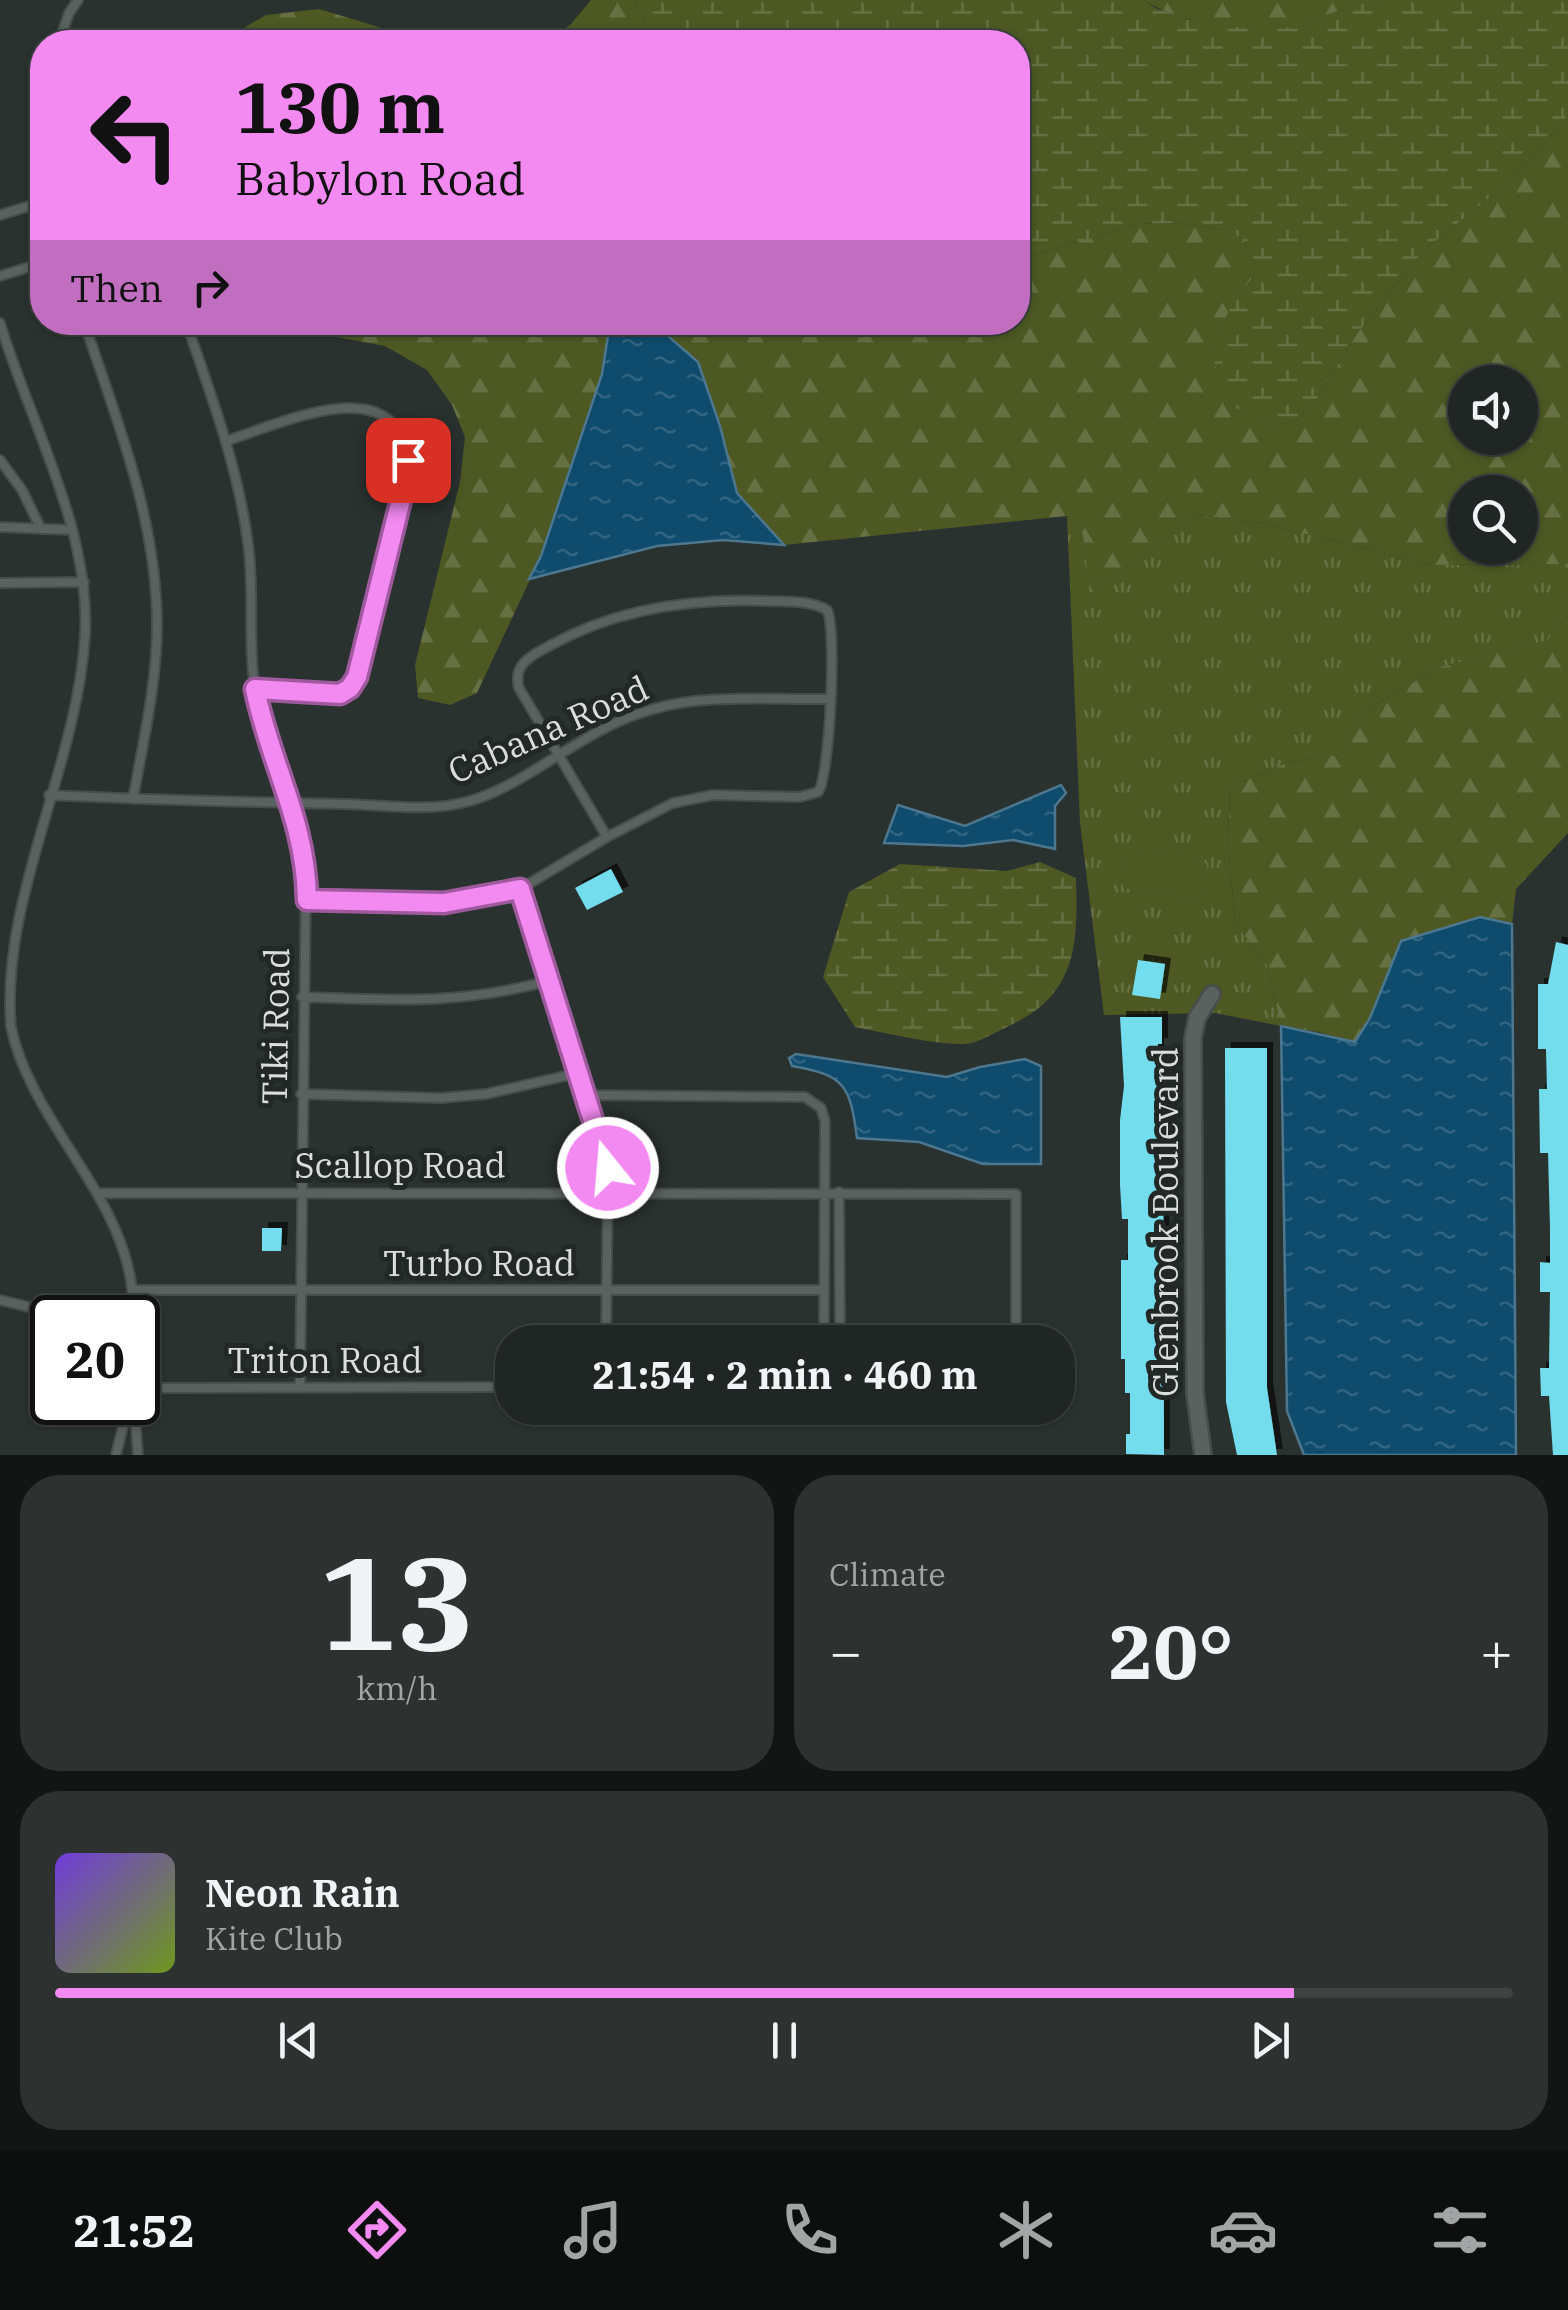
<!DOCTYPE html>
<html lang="en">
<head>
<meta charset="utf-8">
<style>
  body { margin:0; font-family:"IBM Plex Serif",serif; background:#2d3231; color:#f1f3f6; height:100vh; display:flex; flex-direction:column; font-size:38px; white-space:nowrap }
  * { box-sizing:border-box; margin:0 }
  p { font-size:32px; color:#a2a5a6 }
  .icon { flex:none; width:55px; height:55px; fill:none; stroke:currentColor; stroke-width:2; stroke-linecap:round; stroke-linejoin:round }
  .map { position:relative; height:1455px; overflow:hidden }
  .panel { display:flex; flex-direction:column; gap:20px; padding:20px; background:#121514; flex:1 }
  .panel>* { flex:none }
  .top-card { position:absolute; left:30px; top:30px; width:1000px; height:305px; border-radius:40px; box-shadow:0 2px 8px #0004,0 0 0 2px #3d4341; background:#f38af1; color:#111; overflow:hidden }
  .tools { position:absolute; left:1448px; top:365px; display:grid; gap:20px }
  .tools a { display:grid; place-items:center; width:90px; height:90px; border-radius:50%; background:#202624; box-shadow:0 2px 8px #0004,0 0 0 2px #3d4341; font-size:50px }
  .speed { position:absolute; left:30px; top:1295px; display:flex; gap:20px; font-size:50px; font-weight:700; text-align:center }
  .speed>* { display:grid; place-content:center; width:130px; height:130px; border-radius:50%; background:#202624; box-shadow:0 2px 8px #0004,0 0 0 2px #3d4341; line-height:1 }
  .speed .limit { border:5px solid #111; border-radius:15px; background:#fff; color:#111 }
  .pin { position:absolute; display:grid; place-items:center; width:85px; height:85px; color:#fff; margin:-42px; border-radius:20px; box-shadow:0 5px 15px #0006 }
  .me { position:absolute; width:110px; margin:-55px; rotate:343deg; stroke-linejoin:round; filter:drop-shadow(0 0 8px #0008) }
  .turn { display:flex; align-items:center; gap:35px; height:210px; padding:0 40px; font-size:45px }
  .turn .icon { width:130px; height:130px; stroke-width:2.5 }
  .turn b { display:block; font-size:70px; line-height:85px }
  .then { display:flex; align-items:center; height:95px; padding:0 40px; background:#0003; gap:20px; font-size:38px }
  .big { font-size:75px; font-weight:700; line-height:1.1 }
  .panel .tile { flex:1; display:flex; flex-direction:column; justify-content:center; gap:15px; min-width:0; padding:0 35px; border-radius:40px; background:#2d3231 }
  .panel .dial { align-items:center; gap:0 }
  .dial b { font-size:130px; line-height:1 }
  .song { display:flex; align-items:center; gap:30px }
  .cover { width:120px; height:120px; border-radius:15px; background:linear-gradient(135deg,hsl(260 70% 55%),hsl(80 70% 35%)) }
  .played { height:10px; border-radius:5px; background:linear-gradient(90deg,#f38af1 85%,#3d4341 85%) }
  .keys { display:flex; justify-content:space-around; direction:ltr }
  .heat { display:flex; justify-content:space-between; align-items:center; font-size:55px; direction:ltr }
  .panel .tiles { flex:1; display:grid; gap:20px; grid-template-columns:1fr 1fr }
  .tile:last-child { grid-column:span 2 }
  .trip { position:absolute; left:495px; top:1325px; width:580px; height:100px; border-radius:40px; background:#202624; box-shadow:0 2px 8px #0004,0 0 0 2px #3d4341; font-weight:700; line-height:100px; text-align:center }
  .dock { display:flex; height:160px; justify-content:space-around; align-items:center; background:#0d0f0e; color:#a2a5a6 }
  .dock .icon { width:70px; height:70px }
  .dock .current { color:#f38af1 }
  .dock b { font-size:45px; color:#f1f3f6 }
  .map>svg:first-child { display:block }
</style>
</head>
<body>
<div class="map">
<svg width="1568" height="1455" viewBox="0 0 1568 1455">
  <defs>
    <pattern id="grass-tufts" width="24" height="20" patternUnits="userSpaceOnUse" patternTransform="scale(2.5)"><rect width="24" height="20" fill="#4d5823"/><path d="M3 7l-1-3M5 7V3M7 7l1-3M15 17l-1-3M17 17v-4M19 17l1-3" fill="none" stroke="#667042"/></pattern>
    <pattern id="forest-firs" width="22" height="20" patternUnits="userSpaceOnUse" patternTransform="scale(2.5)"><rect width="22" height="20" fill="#4d5823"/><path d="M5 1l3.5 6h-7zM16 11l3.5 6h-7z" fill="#667042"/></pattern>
    <pattern id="wetland-marsh" width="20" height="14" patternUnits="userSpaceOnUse" patternTransform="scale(2.5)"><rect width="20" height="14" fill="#4d5823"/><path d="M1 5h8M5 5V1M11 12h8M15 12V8" fill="none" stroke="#667042"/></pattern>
    <pattern id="water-ripples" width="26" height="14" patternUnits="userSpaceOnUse" patternTransform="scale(2.5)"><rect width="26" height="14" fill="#0f4b6c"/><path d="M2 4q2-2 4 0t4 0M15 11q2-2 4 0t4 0" fill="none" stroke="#316481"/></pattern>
    <filter id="shadow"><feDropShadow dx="6" dy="-6" stdDeviation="0" flood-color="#0009"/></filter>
  </defs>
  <rect width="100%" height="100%" fill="#2a3230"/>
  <path fill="url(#grass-tufts)" d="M1197 515 1261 523 1433 565 1568 564V599L1549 640 1440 667 1365 710 1340 755 1289 762 1230 787 1228 841 1235 923 1267 965 1281 1026 1215 1013 1104 1015 1080 823 1067 516 1083 535 1091 593Z"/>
  <path fill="url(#forest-firs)" fill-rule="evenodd" d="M591 0H635L649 33 668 42H547L571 24Z
    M1144 0H1377C1360 6 1341 10 1324 16 1317 18 1310 24 1303 26 1263 38 1178 24 1144 0Z
    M319 9 428 42H248L237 32 266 15Z
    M1568 115V564L1433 565 1261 523 1197 515 1090 594 1083 535 1067 516 784 545 737 493 720 426 698 362 653 323 1018 322V260L1137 224 1178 223 1224 230 1243 239 1253 259V278C1233 298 1223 326 1215 352L1253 416 1270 426 1299 419 1318 397 1356 335 1423 251 1504 186 1545 144ZM1465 382H1520V438H1465ZM1465 492H1520V548H1465Z
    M274 323H610L602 374 541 556 477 693 450 705 418 698 415 665 460 482 465 437 452 405 427 370 385 346 276 326Z
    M1568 599V833L1516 889 1512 924 1480 917 1401 941 1370 1018 1355 1042 1318 1032 1281 1026 1267 965 1235 923 1228 841 1230 787 1289 762 1339 755 1365 710 1440 667 1548 640Z"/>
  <path fill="url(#wetland-marsh)" d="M635 0H1144L1155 8 1190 20 1258 30 1303 26 1322 16 1377 0H1568V115L1545 144 1504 186 1423 251 1356 335 1318 397 1299 419 1270 426 1234 407 1218 391C1217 378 1213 362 1215 350 1220 325 1235 295 1253 278V259L1243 239 1224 230 1178 223 1137 224 1018 260V42H668L649 33Z
    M1040 862 1076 878C1078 946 1077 995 1007 1027 996 1032 983 1040 971 1043 948 1048 881 1032 855 1027L823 977 849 892 900 864 1007 871Z"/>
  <path fill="#4d5823" d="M1131 848 1202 858 1207 865 1202 893 1196 899 1124 888 1120 881 1125 852Z"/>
  <path fill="url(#water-ripples)" stroke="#4c778e" stroke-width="2.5" d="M213 31 237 32 248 42H159Z
    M610 323H653L698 362 720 426 737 493 784 545 723 540 657 546 529 579 541 556 602 374Z
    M1061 785 1066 793 1055 806V849L1013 840 963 846 884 843 898 805 965 826Z
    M1480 917 1512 924 1516 1455H1304L1287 1411 1281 1026 1355 1042 1370 1018 1401 941Z
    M796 1054 947 1077 980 1067 1025 1059 1041 1066V1164H983L919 1142 857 1138C850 1085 845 1075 792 1066L789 1058Z"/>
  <path fill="#73ddee" filter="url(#shadow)" d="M611 869 623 892 587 910 575 888Z
    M1556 942 1568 945V1455H1553L1549 1396H1541L1540 1368H1549L1550 1292H1540V1262L1550 1263V1228L1548 1153H1540L1539 1089H1547L1546 1049H1538V984H1548Z
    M1138 960 1165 964 1160 999 1132 995Z
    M1120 1017H1162V1044H1158V1086H1163L1164 1455 1126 1454V1434H1130V1393H1125V1359H1121V1260H1128V1219H1122L1120 1185V1120L1124 1086Z
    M1225 1048H1267V1388L1277 1455H1237L1226 1402Z
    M262 1228H282L281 1251H262Z"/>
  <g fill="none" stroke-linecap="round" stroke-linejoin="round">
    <g stroke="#474d4b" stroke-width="12">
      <path id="service" d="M59 42 69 13 78 0
        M0 215 42 202
        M0 276 42 263
        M84 322C117 421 157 519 157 625 157 684 143 742 133 799
        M186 322C211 395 238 467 248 543 255 593 247 646 256 696 268 756 300 810 306 872L300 1388
        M0 323C30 423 91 529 85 636 77 767 0 899 11 1027 33 1131 139 1206 133 1318
        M226 441C283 423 406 363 408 471L357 677 350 688 340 693 255 689
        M0 460 22 490 41 529
        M0 527 72 530
        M0 583 84 582
        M49 795C148 800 246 802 345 804 383 805 429 812 466 802 514 790 562 749 607 727 681 689 750 700 830 699
        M520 889 608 1168 606 1342
        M307 900 444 903 472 900 520 889 607 837 673 803 713 795 800 797 818 792C830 777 837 627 827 610 809 600 787 602 767 601 692 598 618 608 551 645 533 655 512 663 519 688L607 837
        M302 997C393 1000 459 1005 548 981
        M301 1094 441 1098 486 1094 578 1073
        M586 1095 805 1097 821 1108 825 1121 824 1342
        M839 1192 840 1342
        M97 1193 1016 1194V1342
        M134 1290H824
        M0 1300 74 1318
        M138 1388 512 1387
        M134 1402 138 1455
        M116 1455 129 1402"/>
    </g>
    <g stroke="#474d4b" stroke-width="20">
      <path id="minor" d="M1203 1455 1195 1393 1193 1038 1197 1018 1212 994"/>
    </g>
    <use href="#service" stroke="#5a6260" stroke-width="8"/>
    <use href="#minor" stroke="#5a6260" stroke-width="15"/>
  </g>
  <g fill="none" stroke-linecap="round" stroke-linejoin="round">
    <g stroke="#9e5a9d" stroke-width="25">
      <path id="route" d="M408 460V471L357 677 350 688 340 694 255 689C270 764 306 820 307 900L444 903 520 889 608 1168"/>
    </g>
    <use href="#route" stroke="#f38af1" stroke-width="18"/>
  </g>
  <g text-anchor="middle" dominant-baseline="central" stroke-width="10" stroke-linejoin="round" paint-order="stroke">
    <g font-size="35" fill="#dadfde" stroke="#212826">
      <text transform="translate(548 729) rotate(-24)">Cabana Road</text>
      <text transform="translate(275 1026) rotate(-89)">Tiki Road</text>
      <text x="400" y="1165">Scallop Road</text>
      <text transform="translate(1165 1222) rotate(-90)">Glenbrook Boulevard</text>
      <text x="479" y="1263">Turbo Road</text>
      <text x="325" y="1360">Triton Road</text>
    </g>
  </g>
</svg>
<div class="tools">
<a><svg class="icon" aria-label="sound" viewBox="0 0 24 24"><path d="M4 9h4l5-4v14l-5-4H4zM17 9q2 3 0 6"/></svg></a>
<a><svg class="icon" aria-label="search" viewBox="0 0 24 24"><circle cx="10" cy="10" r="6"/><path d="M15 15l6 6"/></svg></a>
</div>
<div class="speed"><div class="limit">20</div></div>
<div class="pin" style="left:408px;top:460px;background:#d93025"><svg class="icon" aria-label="arrive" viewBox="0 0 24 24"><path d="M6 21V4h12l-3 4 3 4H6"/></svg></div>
<svg class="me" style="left:608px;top:1168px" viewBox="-20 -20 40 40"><circle r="17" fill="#f38af1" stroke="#fff" stroke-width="3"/><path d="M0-11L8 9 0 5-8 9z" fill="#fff"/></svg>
<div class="trip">21:54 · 2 min · 460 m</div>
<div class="top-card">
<div class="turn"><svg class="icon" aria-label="left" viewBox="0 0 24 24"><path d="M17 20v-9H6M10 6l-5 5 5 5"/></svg><div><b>130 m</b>Babylon Road</div></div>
<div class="then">Then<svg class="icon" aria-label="right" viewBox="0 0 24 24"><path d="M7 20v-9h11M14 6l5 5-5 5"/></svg></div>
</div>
</div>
<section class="panel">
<div class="tiles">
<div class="tile dial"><b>13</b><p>km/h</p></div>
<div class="tile"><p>Climate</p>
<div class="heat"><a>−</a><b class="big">20°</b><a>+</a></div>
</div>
<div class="tile">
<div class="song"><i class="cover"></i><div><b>Neon Rain</b><p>Kite Club</p></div></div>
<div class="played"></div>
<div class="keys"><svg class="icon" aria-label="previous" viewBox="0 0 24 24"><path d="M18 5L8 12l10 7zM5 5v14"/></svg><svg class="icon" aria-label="pause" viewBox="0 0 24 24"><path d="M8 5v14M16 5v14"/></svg><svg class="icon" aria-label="next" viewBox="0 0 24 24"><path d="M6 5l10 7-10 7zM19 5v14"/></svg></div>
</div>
</div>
</section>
<nav class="dock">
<b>21:52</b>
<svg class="icon current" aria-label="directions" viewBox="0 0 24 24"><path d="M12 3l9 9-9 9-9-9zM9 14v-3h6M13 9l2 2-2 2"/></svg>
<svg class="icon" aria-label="music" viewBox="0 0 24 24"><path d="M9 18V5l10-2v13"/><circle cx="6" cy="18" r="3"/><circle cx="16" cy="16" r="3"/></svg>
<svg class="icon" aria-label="phone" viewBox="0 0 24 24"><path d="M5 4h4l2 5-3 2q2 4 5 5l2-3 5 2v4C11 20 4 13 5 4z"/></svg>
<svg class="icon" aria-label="climate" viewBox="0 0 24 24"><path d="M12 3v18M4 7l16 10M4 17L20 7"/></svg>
<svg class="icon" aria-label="car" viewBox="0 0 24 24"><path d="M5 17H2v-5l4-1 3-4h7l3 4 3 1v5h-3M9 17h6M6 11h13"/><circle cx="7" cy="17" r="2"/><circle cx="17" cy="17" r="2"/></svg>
<svg class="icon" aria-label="filters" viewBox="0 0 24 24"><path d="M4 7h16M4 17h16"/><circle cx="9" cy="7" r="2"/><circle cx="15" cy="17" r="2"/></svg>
</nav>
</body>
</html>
